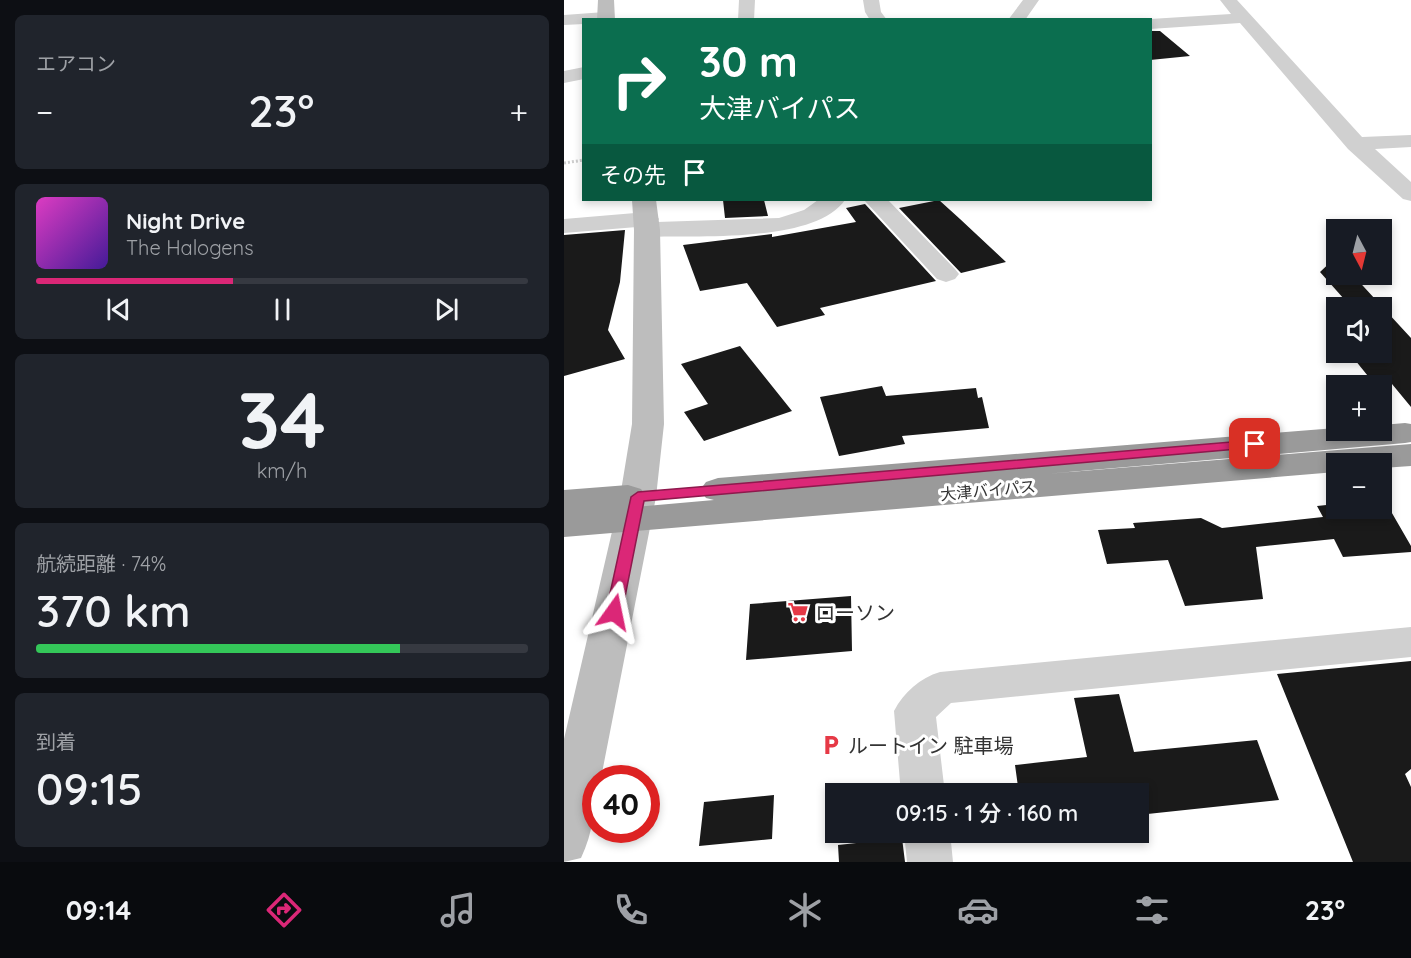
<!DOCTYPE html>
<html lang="ja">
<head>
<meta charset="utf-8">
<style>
  body { margin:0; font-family:Quicksand,"Noto Sans JP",sans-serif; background:#20242c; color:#f1f3f6; height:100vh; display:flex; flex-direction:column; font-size:22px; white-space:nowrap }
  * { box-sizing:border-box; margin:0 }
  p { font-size:20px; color:#9ea1a6 }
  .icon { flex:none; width:33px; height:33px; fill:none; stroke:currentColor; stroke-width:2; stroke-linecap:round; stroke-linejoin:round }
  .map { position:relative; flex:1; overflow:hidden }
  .side { display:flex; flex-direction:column; gap:15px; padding:15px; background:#0d0f14; width:564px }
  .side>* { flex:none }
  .top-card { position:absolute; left:18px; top:18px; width:570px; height:183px; border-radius:0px; box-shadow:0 3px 9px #0003; background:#0b6e4f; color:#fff; overflow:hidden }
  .needle { width:39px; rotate:173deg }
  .fabs { position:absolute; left:762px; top:219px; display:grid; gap:12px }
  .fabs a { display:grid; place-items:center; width:66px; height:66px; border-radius:0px; background:#171b24; box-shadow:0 3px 9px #0003; font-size:30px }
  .speed { position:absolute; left:18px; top:765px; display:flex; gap:12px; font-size:30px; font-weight:700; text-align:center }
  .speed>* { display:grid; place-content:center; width:78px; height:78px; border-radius:50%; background:#171b24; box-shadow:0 3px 9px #0003; line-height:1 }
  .speed .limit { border:9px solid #d22; background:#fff; color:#111 }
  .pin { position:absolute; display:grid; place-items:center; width:51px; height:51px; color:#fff; margin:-26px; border-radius:12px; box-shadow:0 3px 9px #0006 }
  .me { position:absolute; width:66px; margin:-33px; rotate:12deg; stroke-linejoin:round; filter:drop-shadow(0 0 4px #0008) }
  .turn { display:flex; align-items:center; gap:21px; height:126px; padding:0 18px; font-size:27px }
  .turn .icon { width:78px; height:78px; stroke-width:2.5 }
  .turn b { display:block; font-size:42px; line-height:51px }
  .then { display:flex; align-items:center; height:57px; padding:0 18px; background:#0003; gap:12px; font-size:22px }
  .big { font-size:45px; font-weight:600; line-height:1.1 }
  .side .widget { flex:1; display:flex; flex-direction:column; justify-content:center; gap:9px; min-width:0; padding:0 21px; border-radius:9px; background:#20242c }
  .side .dial { align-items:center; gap:0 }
  .dial b { font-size:78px; line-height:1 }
  .song { display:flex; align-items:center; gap:18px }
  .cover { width:72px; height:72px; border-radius:9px; background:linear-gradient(135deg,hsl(310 70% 55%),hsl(260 70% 35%)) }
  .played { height:6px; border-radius:3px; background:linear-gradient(90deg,#db2777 40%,#363941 40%) }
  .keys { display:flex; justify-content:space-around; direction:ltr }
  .heat { display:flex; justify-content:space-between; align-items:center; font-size:33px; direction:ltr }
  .charge { height:9px; border-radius:4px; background:linear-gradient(90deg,#34c759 74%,#363941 0) }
  .trip { position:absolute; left:261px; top:783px; width:324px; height:60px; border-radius:0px; background:#171b24; box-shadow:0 3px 9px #0003; font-weight:600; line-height:60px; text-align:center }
  .dock { display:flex; height:96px; justify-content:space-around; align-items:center; background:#090b0e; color:#9ea1a6 }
  .dock .icon { width:42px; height:42px }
  .dock .selected { color:#db2777 }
  .dock b { font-size:27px; color:#f1f3f6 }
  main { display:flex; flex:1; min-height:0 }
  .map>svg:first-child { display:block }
</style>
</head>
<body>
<main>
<section class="side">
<div class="widget"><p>エアコン</p>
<div class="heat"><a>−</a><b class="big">23°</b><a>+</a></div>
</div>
<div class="widget">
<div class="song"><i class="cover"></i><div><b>Night Drive</b><p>The Halogens</p></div></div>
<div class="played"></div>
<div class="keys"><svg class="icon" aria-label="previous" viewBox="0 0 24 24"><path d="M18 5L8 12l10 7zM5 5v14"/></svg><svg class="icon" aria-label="pause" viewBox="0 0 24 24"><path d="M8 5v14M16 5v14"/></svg><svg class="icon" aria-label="next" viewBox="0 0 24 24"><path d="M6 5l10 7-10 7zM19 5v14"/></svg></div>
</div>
<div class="widget dial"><b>34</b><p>km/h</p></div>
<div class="widget"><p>航続距離 · 74%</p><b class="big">370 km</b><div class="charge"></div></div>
<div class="widget"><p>到着</p><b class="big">09:15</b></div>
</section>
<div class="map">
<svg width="847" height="862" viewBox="0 0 847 862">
  <rect width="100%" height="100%" fill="#fff"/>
  <path fill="#1a1a1a" d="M586 31H596L626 56 586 60Z
    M159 200H200L204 216 161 218Z
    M375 200 396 219 442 262 397 273 335 208Z
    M301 204 372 281 256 308 261 315 213 327 183 283 136 291 119 245 208 234V237L292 222 282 208Z
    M61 230 56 282 44 330 61 359 0 376V235Z
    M772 257V274H788L847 338V407L828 384 812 386 791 360 804 358 800 352H818V308H788L756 272Z
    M176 346 228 411 140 441 120 412 144 404 117 364Z
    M318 386 322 396 412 388 414 398 418 397 425 428 338 436 341 444 275 456 256 397Z
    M818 501H821L847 546V552L779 557 770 539 692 547 699 599 621 606 604 560 543 564 534 530 571 528 569 523 637 518 658 528 759 517 753 506 772 504V508H818Z
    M287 596 288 651 182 660 186 604Z
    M847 661V769L841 774 847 787V862H789L713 674Z
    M555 694 570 752 693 740 715 800 574 815V794H455L451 765 523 757 510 698Z
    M210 795 208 839 135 846 140 802Z
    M338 838 341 862H275L274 845Z"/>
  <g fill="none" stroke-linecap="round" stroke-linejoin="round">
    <path stroke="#cdcdcd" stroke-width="3" stroke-dasharray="2 2" stroke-linecap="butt" d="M0 163 20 160"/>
    <path fill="#d0d0d0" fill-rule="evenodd" d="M175 0H191L190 20H174Z
      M299 0H315L317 12 323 20H306L301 12Z
      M459 0H475L461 20H444Z
      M656 0H673L798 137 847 135V147L811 149 847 182V201L839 199 784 149 676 23 586 29V20H584L586 19 667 14Z
      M41 12 47 13 49 17 48 20H20V24L0 25V15Z
      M20 67V79L0 83V71Z
      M254 200H281C250 244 132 235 83 237L74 235 71 230 73 227 0 233V219L83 212 91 214 95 219 93 222 215 218 240 210Z
      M300 200H324L391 269 395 274 391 279 382 282 373 279Z
      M847 627V657L387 703 372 717 381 794H337L330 711C340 692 356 678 376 672Z
      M340 832H386L389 862H343Z"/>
    <path fill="#bdbdbd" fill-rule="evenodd" d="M34 0H50L51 20H33Z
      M68 200H92L96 230 100 424 92 497 37 778H32C32 806 29 833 17 858L0 862V739L56 497 68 424 70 230Z"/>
    <path fill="#9a9a9a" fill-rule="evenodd" d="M841 423 847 424V442L841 443 481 474 847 444V466L818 468V464H772V472L0 537V490L64 485 77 489 82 497 77 505 71 507 150 500 142 498 136 490 142 482 154 478 772 428V430H818V425Z"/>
  </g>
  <path fill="#db2777" stroke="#8e194d" stroke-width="1.5" d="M691 440 698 444 696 447 80 501 58 612 56 616H44L42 612 67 497 74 492Z"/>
  <defs>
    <g id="supermarket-bare" transform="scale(1.62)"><path d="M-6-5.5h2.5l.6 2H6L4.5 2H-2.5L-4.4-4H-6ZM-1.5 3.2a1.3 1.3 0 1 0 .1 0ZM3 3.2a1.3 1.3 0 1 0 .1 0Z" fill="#e63946" stroke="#fff" stroke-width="2.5" paint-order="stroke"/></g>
    <g id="parking-bare" transform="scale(1.62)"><path d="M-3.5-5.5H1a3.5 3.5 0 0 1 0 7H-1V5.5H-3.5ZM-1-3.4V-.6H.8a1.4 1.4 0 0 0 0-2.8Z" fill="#e63946" stroke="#fff" stroke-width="2.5" paint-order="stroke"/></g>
  </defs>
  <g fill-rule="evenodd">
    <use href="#supermarket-bare" x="234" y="612"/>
    <use href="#parking-bare" x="267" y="745"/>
  </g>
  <g text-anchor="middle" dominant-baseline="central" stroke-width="6" stroke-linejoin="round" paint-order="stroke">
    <g font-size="16" fill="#333" stroke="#fff">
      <text transform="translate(424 490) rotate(-5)">大津バイパス</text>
    </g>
    <g font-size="20" fill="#333" stroke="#fff" text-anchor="start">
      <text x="251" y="612">ローソン</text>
      <text x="284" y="745">ルートイン 駐車場</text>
    </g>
  </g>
</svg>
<div class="fabs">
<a><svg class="needle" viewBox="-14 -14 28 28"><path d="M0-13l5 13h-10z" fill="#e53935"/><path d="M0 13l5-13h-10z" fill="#9ea1a6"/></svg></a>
<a><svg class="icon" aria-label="sound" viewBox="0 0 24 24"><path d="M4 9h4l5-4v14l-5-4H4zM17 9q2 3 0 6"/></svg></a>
<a>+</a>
<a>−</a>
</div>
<div class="speed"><div class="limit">40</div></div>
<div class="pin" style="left:691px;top:444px;background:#d93025"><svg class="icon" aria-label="arrive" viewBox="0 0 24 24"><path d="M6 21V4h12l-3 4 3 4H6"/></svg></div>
<svg class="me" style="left:50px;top:612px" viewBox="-20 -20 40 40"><path d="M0-17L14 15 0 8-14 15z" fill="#db2777" stroke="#fff" stroke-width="4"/></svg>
<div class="trip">09:15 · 1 分 · 160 m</div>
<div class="top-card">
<div class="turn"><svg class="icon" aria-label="right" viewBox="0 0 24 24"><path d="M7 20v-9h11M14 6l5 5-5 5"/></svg><div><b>30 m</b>大津バイパス</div></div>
<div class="then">その先<svg class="icon" aria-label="arrive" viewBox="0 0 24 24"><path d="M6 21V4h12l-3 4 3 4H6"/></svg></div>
</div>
</div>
</main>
<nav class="dock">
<b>09:14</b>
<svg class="icon selected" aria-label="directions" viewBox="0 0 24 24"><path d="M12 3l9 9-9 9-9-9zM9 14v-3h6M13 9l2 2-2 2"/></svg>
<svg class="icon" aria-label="music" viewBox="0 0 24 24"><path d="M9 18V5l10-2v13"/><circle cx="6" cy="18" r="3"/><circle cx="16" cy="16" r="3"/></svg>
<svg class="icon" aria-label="phone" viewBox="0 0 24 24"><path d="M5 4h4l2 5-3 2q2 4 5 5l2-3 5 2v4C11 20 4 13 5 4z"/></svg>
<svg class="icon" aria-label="climate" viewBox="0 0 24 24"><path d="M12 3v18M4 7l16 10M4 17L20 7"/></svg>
<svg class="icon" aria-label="car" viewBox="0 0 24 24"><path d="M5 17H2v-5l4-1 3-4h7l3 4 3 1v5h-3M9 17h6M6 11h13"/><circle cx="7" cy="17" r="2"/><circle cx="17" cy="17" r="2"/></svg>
<svg class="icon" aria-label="filters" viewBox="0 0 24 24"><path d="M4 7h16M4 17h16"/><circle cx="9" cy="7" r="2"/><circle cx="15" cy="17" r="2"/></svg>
<b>23°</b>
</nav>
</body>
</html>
